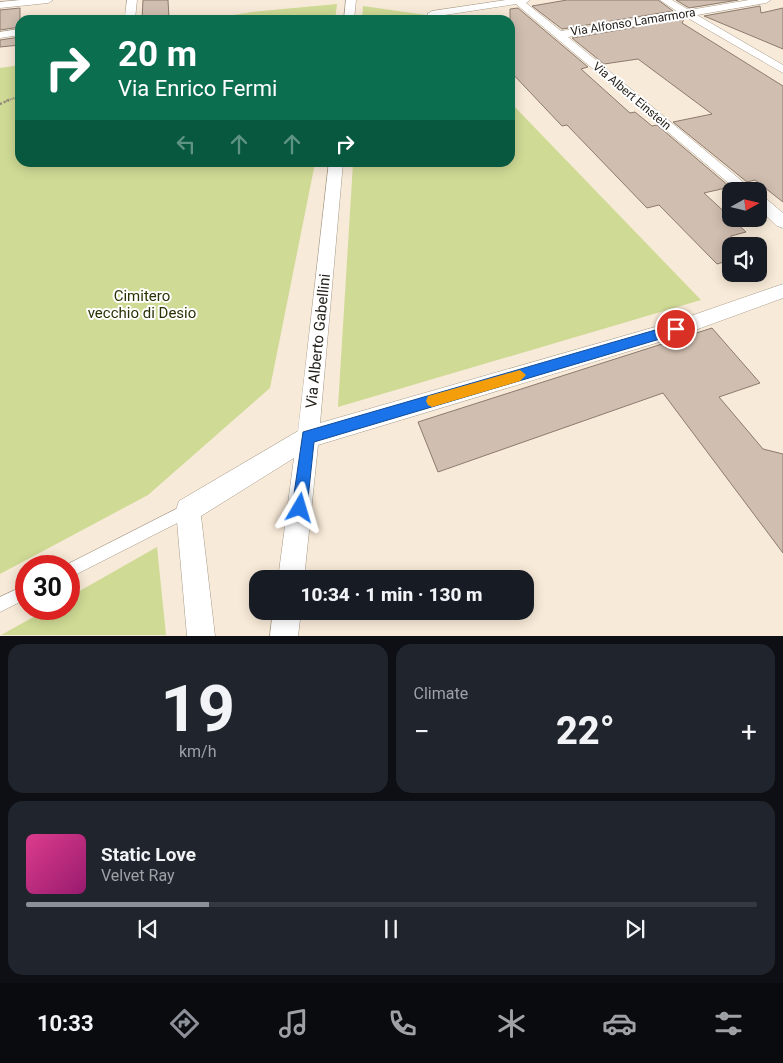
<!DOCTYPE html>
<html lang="en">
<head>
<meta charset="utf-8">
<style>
  body { margin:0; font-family:Roboto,sans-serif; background:#20242c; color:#f1f3f6; height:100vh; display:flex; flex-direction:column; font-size:19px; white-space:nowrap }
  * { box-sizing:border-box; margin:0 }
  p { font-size:16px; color:#9ea1a6 }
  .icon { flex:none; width:28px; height:28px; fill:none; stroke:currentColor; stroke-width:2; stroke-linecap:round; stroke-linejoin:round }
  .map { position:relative; height:636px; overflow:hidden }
  .side { display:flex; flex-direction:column; gap:8px; padding:8px; background:#0d0f14; flex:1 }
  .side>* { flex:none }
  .top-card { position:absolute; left:15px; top:15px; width:500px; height:152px; border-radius:15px; box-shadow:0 2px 12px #0003; background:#0b6e4f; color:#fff; overflow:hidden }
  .needle { width:32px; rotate:82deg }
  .tools { position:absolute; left:722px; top:182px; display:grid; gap:10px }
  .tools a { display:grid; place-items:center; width:45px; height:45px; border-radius:10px; background:#171b24; box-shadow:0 2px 12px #0003; font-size:25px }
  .speed { position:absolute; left:15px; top:555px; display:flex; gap:10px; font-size:25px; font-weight:700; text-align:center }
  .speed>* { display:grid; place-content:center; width:65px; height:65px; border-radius:50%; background:#171b24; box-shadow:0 2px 12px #0003; line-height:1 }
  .speed .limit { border:8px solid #d22; background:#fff; color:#111 }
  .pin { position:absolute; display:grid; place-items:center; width:42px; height:42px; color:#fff; margin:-21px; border:2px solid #fff; border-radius:50%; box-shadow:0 1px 5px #0007 }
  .me { position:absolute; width:55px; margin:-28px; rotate:7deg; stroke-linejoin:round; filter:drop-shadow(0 0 4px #0008) }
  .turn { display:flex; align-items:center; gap:18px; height:105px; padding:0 20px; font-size:22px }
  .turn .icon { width:65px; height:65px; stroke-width:2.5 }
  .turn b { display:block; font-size:35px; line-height:42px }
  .lanes { display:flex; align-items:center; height:48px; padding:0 20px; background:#0003; justify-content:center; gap:25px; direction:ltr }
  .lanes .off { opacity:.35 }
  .big { font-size:38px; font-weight:800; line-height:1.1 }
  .side .tile { flex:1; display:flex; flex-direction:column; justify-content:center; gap:8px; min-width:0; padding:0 18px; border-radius:15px; background:#20242c }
  .side .dial { align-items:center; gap:0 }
  .dial b { font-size:65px; line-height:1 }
  .song { display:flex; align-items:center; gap:15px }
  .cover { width:60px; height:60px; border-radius:8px; background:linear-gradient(135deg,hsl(330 70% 55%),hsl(320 70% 35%)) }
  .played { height:5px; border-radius:2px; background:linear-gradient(90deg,#8c9099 25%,#363941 25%) }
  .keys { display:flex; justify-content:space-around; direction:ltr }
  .heat { display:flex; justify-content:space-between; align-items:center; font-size:28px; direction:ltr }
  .side .tiles { flex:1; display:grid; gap:8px; grid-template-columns:1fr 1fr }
  .tile:last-child { grid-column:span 2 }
  .trip { position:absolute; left:249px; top:570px; width:285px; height:50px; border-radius:15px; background:#171b24; box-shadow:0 2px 12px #0003; font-weight:800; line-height:50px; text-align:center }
  .menu { display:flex; height:80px; justify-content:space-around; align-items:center; background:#090b0e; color:#9ea1a6 }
  .menu .icon { width:35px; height:35px }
  .menu .on { color:#8c9099 }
  .menu b { font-size:22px; color:#f1f3f6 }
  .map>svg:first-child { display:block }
</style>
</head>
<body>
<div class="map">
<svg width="783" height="636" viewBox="0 0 783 636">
  <rect width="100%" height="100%" fill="#f8ead8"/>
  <path fill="#cfda95" d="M337 4 335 20H202L252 12Z
    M363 6 426 15 431 20H362Z
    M20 65V162L315 163 270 388 148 495 0 574V68Z
    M510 102 701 300 338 407 353 163 510 162Z
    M157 547 166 635H1L48 609H69V597Z"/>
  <path fill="#d0beb0" stroke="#8c7b6e" d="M143 0H168L169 18 142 20Z
    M567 0H658L673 11 562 29 532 6Z
    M676 0H738L689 8Z
    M760 6 761 13 783 8V49L704 16Z
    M20 8V27L0 30V10Z
    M518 8 588 67 581 69 630 113 635 112 652 126 657 125 730 187 704 193 746 232 731 236V260L717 264 659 205 647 208 567 125 562 126 510 71V9Z
    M684 19 682 23 783 86V202L755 180 747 182 673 122 712 114 638 59 604 64 572 38Z
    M20 37V45L0 47V40Z
    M712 328 760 383 719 397 763 449 783 454V553L663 393 438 472 418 422Z"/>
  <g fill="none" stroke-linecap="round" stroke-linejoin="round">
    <g stroke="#a79a89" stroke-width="1">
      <path id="lane" d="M188 503 193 505 195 510 193 515 69 578V566H64Z
        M26 585V599L0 612V597Z"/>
    </g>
    <g stroke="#a79a89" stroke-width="1">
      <path id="street" d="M21 0H53L48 3 0 8V2Z
        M127 0H137L135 19 114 20 125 16Z
        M346 0H356L354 20H344Z
        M506 0H530L526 3 561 31 678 12 660 0H672L689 10 749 0H771L766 3 697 15 783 65V73L686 17 568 37 754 191H738L516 4 432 17 427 14 432 11Z
        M20 29V35L0 38V32Z
        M329 162H343L320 423 676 321 783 284V298L676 337 318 445 304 579H278L294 458 201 516 215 636H187L176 510 179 501 298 431Z
        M759 196 764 197 783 213V228L777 226 759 209Z
        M273 611H301L298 636H270Z"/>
    </g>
    <path stroke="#8f8579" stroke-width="2" stroke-dasharray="1 1" stroke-linecap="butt" d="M6 101 20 96"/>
    <path stroke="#8f8579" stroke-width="2.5" stroke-dasharray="2 2" stroke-linecap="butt" d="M0 104 9 100"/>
    <use href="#lane" fill="#fff" fill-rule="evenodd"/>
    <use href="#street" fill="#fff" fill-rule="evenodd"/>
  </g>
  <path fill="#1a73e8" stroke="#114b97" d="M676 324 680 326V333L314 442 307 508 305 513 300 515 294 513 292 508 303 432Z"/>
  <path fill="#f59e0b" d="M520 370 526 375 520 381 432 407 428 405 426 401 428 396 432 395Z"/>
  <g text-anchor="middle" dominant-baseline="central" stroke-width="4" stroke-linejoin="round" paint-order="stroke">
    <g font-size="12" fill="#25201a" stroke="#fff">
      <text transform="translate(633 22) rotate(-9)">Via Alfonso Lamarmora</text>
      <text transform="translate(632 96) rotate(40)">Via Albert Einstein</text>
    </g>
    <g font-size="15" fill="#2c3105" stroke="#fff">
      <text x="142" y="296">Cimitero<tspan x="142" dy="17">vecchio di Desio</tspan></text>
    </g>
    <g font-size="15" fill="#25201a" stroke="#fff">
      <text transform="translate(318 341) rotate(-84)">Via Alberto Gabellini</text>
    </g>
  </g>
</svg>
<div class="tools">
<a><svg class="needle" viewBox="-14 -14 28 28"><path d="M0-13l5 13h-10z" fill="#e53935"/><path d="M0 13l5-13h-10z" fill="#9ea1a6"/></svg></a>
<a><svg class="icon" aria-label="sound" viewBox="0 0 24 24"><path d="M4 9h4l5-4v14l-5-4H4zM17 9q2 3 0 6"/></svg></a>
</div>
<div class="speed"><div class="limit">30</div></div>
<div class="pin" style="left:676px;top:329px;background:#d93025"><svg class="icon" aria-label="arrive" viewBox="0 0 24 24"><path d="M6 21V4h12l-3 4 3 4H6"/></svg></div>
<svg class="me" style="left:300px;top:508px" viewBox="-20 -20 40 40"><path d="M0-17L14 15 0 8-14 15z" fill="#1a73e8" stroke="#fff" stroke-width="4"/></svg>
<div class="trip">10:34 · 1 min · 130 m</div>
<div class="top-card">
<div class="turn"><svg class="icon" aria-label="right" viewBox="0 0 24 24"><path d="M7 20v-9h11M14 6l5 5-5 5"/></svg><div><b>20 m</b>Via Enrico Fermi</div></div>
<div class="lanes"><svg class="icon off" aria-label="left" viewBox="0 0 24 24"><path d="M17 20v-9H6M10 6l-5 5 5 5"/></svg><svg class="icon off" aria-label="ahead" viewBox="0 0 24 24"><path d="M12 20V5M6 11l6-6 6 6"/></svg><svg class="icon off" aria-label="ahead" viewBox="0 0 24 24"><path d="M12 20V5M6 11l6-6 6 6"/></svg><svg class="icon" aria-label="right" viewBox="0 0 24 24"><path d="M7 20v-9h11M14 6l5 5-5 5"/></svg></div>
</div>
</div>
<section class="side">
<div class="tiles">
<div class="tile dial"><b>19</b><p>km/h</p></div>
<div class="tile"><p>Climate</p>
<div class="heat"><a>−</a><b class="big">22°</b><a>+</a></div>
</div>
<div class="tile">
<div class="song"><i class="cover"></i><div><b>Static Love</b><p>Velvet Ray</p></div></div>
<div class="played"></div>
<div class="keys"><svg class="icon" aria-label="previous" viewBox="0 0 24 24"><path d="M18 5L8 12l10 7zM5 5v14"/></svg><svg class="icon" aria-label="pause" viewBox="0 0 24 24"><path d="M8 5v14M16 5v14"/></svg><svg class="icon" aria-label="next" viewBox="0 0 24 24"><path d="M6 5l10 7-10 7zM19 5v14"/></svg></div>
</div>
</div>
</section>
<nav class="menu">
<b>10:33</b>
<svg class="icon on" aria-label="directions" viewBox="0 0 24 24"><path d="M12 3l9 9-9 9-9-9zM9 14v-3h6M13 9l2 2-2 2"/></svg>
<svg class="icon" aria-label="music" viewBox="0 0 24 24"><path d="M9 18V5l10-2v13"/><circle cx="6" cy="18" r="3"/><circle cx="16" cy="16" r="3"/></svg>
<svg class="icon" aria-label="phone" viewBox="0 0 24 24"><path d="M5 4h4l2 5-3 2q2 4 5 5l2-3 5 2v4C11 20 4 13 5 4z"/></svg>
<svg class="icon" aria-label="climate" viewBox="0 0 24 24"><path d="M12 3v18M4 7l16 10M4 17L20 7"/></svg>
<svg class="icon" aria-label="car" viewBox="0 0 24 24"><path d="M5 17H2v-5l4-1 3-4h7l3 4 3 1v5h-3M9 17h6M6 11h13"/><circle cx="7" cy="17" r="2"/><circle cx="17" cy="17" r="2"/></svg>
<svg class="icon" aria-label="filters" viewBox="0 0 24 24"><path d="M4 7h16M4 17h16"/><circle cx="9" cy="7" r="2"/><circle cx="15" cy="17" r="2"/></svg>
</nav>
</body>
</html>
